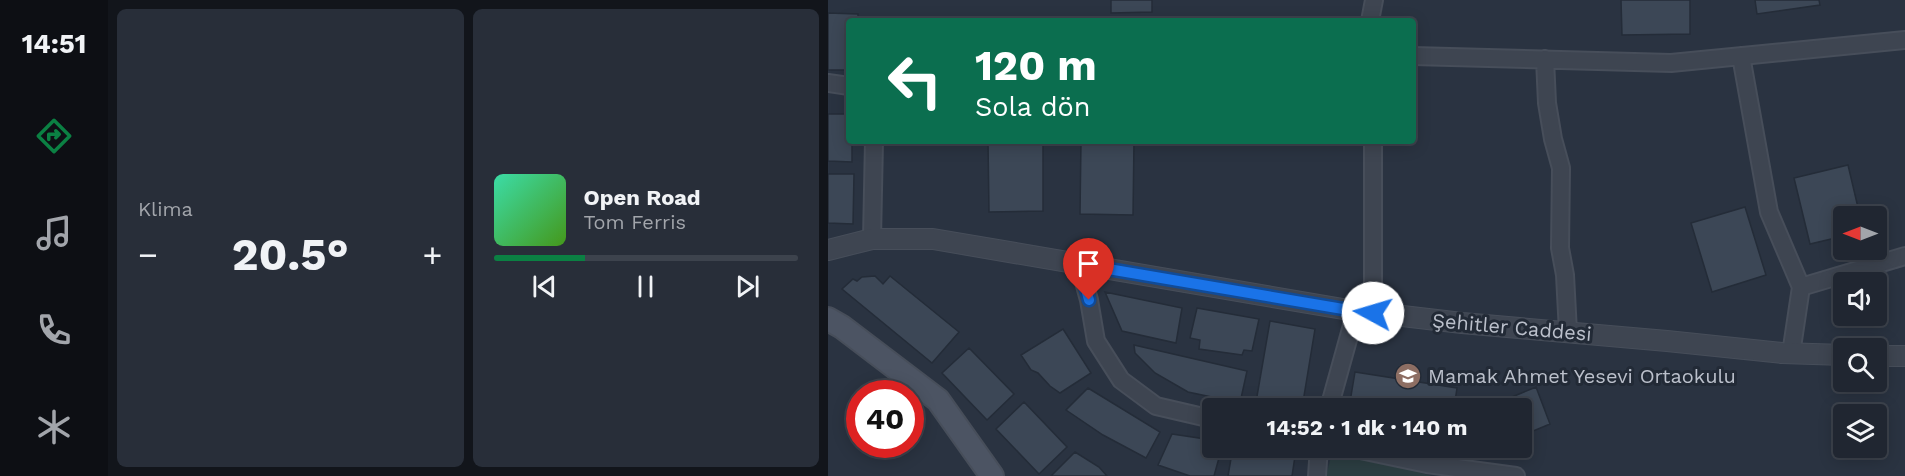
<!DOCTYPE html>
<html lang="tr">
<head>
<meta charset="utf-8">
<style>
  body { margin:0; font-family:"Work Sans",sans-serif; background:#282e39; color:#f1f3f6; height:100vh; display:flex; flex-direction:column; font-size:22px; white-space:nowrap }
  * { box-sizing:border-box; margin:0 }
  p { font-size:20px; color:#a2a5ab }
  .icon { flex:none; width:33px; height:33px; fill:none; stroke:currentColor; stroke-width:2; stroke-linecap:round; stroke-linejoin:round }
  .map { position:relative; flex:1; overflow:hidden }
  .drawer { display:flex; flex-direction:column; gap:9px; padding:9px; background:#12151b; width:720px }
  .drawer>* { flex:none }
  .banner { position:absolute; left:18px; top:18px; width:570px; height:126px; border-radius:6px; box-shadow:0 3px 15px #0003,0 0 0 2px #3d434d; background:#0b6e4f; color:#fff; overflow:hidden }
  .needle { width:39px; rotate:270deg }
  .fabs { position:absolute; left:1005px; top:206px; display:grid; gap:12px }
  .fabs a { display:grid; place-items:center; width:54px; height:54px; border-radius:6px; background:#202631; box-shadow:0 3px 15px #0003,0 0 0 2px #3d434d; font-size:30px }
  .speed { position:absolute; left:18px; top:380px; display:flex; gap:12px; font-size:30px; font-weight:700; text-align:center }
  .speed>* { display:grid; place-content:center; width:78px; height:78px; border-radius:50%; background:#202631; box-shadow:0 3px 15px #0003,0 0 0 2px #3d434d; line-height:1 }
  .speed .limit { border:9px solid #d22; background:#fff; color:#111 }
  .pin { position:absolute; display:grid; place-items:center; width:51px; height:51px; color:#fff; margin:-62px -26px; border-radius:50% 50% 50% 0; rotate:-45deg; box-shadow:0 0 6px #0007 }
  .pin .icon { rotate:45deg }
  .me { position:absolute; width:66px; margin:-33px; rotate:276deg; stroke-linejoin:round; filter:drop-shadow(0 0 4px #0008) }
  .turn { display:flex; align-items:center; gap:21px; height:126px; padding:0 30px; font-size:27px }
  .turn .icon { width:78px; height:78px; stroke-width:2.5 }
  .turn b { display:block; font-size:42px; line-height:51px }
  .big { font-size:45px; font-weight:700; line-height:1.1 }
  .drawer .card { flex:1; display:flex; flex-direction:column; justify-content:center; gap:9px; min-width:0; padding:0 21px; border-radius:9px; background:#282e39 }
  .song { display:flex; align-items:center; gap:18px }
  .cover { width:72px; height:72px; border-radius:9px; background:linear-gradient(135deg,hsl(160 70% 55%),hsl(100 70% 35%)) }
  .played { height:6px; border-radius:3px; background:linear-gradient(90deg,#0b8043 30%,#3d434d 30%) }
  .keys { display:flex; justify-content:space-around; direction:ltr }
  .heat { display:flex; justify-content:space-between; align-items:center; font-size:33px; direction:ltr }
  .drawer .tiles { flex:1; display:grid; gap:9px; grid-template-columns:repeat(2,1fr) }
  .trip { position:absolute; left:374px; top:398px; width:330px; height:60px; border-radius:6px; background:#202631; box-shadow:0 3px 15px #0003,0 0 0 2px #3d434d; font-weight:700; line-height:60px; text-align:center }
  main { display:flex; flex:1; min-height:0 }
  .tabs { display:flex; flex-direction:column; width:108px; justify-content:space-around; align-items:center; background:#0d0f14; color:#a2a5ab }
  .tabs .icon { width:42px; height:42px }
  .tabs .active { color:#0b8043 }
  .tabs b { font-size:27px; color:#f1f3f6 }
  .map>svg:first-child { display:block }
</style>
</head>
<body>
<main>
<nav class="tabs">
<b>14:51</b>
<svg class="icon active" aria-label="directions" viewBox="0 0 24 24"><path d="M12 3l9 9-9 9-9-9zM9 14v-3h6M13 9l2 2-2 2"/></svg>
<svg class="icon" aria-label="music" viewBox="0 0 24 24"><path d="M9 18V5l10-2v13"/><circle cx="6" cy="18" r="3"/><circle cx="16" cy="16" r="3"/></svg>
<svg class="icon" aria-label="phone" viewBox="0 0 24 24"><path d="M5 4h4l2 5-3 2q2 4 5 5l2-3 5 2v4C11 20 4 13 5 4z"/></svg>
<svg class="icon" aria-label="climate" viewBox="0 0 24 24"><path d="M12 3v18M4 7l16 10M4 17L20 7"/></svg>
</nav>
<section class="drawer">
<div class="tiles">
<div class="card"><p>Klima</p>
<div class="heat"><a>−</a><b class="big">20.5°</b><a>+</a></div>
</div>
<div class="card">
<div class="song"><i class="cover"></i><div><b>Open Road</b><p>Tom Ferris</p></div></div>
<div class="played"></div>
<div class="keys"><svg class="icon" aria-label="previous" viewBox="0 0 24 24"><path d="M18 5L8 12l10 7zM5 5v14"/></svg><svg class="icon" aria-label="pause" viewBox="0 0 24 24"><path d="M8 5v14M16 5v14"/></svg><svg class="icon" aria-label="next" viewBox="0 0 24 24"><path d="M6 5l10 7-10 7zM19 5v14"/></svg></div>
</div>
</div>
</section>
<div class="map">
<svg width="1077" height="476" viewBox="0 0 1077 476">
  <rect width="100%" height="100%" fill="#2a3341"/>
  <path fill="#2c3e42" d="M503 457 546 459 604 476H498Z"/>
  <path fill="#3c4756" stroke="#242c38" stroke-width="1.5" d="M283 0H324V12L283 13Z
    M793 0H862V34L794 35Z
    M927 0H991L992 5 929 14Z
    M0 13 30 14V21H21V70H0Z
    M0 114H21V141H24V162L0 161Z
    M160 141H215V211L161 212Z
    M253 141H306L305 215 252 214Z
    M1020 165 1032 216H1016V236L982 244 966 178Z
    M0 174H26L25 224 0 223Z
    M917 207 938 275 884 292 863 223Z
    M47 276 55 284 62 276 131 332 104 363 14 289 25 279 29 281 34 277Z
    M277 292 354 308 348 343 294 331Z
    M369 308 431 319 424 351 416 350 414 355 371 349 372 340 362 338Z
    M442 321 487 329 474 408H462L428 402Z
    M235 329 263 373 232 393 222 386 210 373 203 370 193 355Z
    M306 345 419 371 412 403 360 392 327 373 307 353Z
    M141 348 186 394 159 420 114 373Z
    M527 372 629 388 626 408H521Z
    M708 387 722 424 693 436V408H674L672 402Z
    M260 388 332 432 318 458 275 435 238 410Z
    M196 402 239 447 211 474 168 429Z
    M344 434 384 440V447H394L386 476H362L330 465Z
    M405 447H419L467 456 464 476H400Z
    M247 452 271 467 279 476H223Z"/>
  <g fill="none" stroke-linecap="round" stroke-linejoin="round">
    <g stroke="#474e5a" stroke-width="20">
      <path id="minor" d="M542 21 546 0
        M585 56 843 63 1077 40
        M913 56 941 212 973 287
        M717 59 719 103 725 139 733 168 732 248 737 275 740 332
        M0 83 21 86
        M44 239 46 141
        M251 264 261 300 268 341 293 380 328 406 384 419
        M545 313V141
        M963 354 973 287 1077 256
        M501 408 528 311
        M518 447 599 464 688 476
        M489 476 491 447"/>
    </g>
    <g stroke="#474e5a" stroke-width="22">
      <path id="tertiary" d="M0 250 44 239H105L515 309 634 323 839 341 954 353 1016 355
        M1048 356H1077"/>
    </g>
    <g stroke="#474e5a" stroke-width="26">
      <path id="secondary" d="M0 319 14 327 110 400 164 476"/>
    </g>
    <use href="#minor" stroke="#3e4551" stroke-width="16"/>
    <use href="#tertiary" stroke="#3e4551" stroke-width="20"/>
    <use href="#secondary" stroke="#4c5463" stroke-width="22"/>
  </g>
  <g fill="none" stroke-linecap="round" stroke-linejoin="round">
    <g stroke="#114b97" stroke-width="15">
      <path id="route" d="M261 300 251 264 515 309 545 313"/>
    </g>
    <use href="#route" stroke="#1a73e8" stroke-width="10"/>
  </g>
  <defs>
    <g id="school-disc" transform="scale(1.35)"><circle r="9.5" fill="#8d6e63" stroke="#222a36"/><path d="M0-5L7-2L0 1L-7-2ZM-4 1L0 2.5L4 1V4Q0 6-4 4Z" fill="#fff"/></g>
  </defs>
  <g fill-rule="evenodd">
    <use href="#school-disc" x="580" y="376"/>
  </g>
  <g text-anchor="middle" dominant-baseline="central" stroke-width="6" stroke-linejoin="round" paint-order="stroke">
    <g font-size="20" fill="#bbc0cb" stroke="#222a36">
      <text transform="translate(684 327) rotate(5)">Şehitler Caddesi</text>
    </g>
    <g font-size="20" fill="#bbc0cb" stroke="#222a36" text-anchor="start">
      <text x="600" y="376">Mamak Ahmet Yesevi Ortaokulu</text>
    </g>
  </g>
</svg>
<div class="fabs">
<a><svg class="needle" viewBox="-14 -14 28 28"><path d="M0-13l5 13h-10z" fill="#e53935"/><path d="M0 13l5-13h-10z" fill="#a2a5ab"/></svg></a>
<a><svg class="icon" aria-label="sound" viewBox="0 0 24 24"><path d="M4 9h4l5-4v14l-5-4H4zM17 9q2 3 0 6"/></svg></a>
<a><svg class="icon" aria-label="search" viewBox="0 0 24 24"><circle cx="10" cy="10" r="6"/><path d="M15 15l6 6"/></svg></a>
<a><svg class="icon" aria-label="layers" viewBox="0 0 24 24"><path d="M12 4l9 5-9 5-9-5zM3 14l9 5 9-5"/></svg></a>
</div>
<div class="speed"><div class="limit">40</div></div>
<div class="pin" style="left:261px;top:300px;background:#d93025"><svg class="icon" aria-label="arrive" viewBox="0 0 24 24"><path d="M6 21V4h12l-3 4 3 4H6"/></svg></div>
<svg class="me" style="left:545px;top:313px" viewBox="-20 -20 40 40"><circle r="19" fill="#fff"/><path d="M0-13L10 11 0 6-10 11z" fill="#1a73e8"/></svg>
<div class="trip">14:52 · 1 dk · 140 m</div>
<div class="banner">
<div class="turn"><svg class="icon" aria-label="left" viewBox="0 0 24 24"><path d="M17 20v-9H6M10 6l-5 5 5 5"/></svg><div><b>120 m</b>Sola dön</div></div>
</div>
</div>
</main>
</body>
</html>
